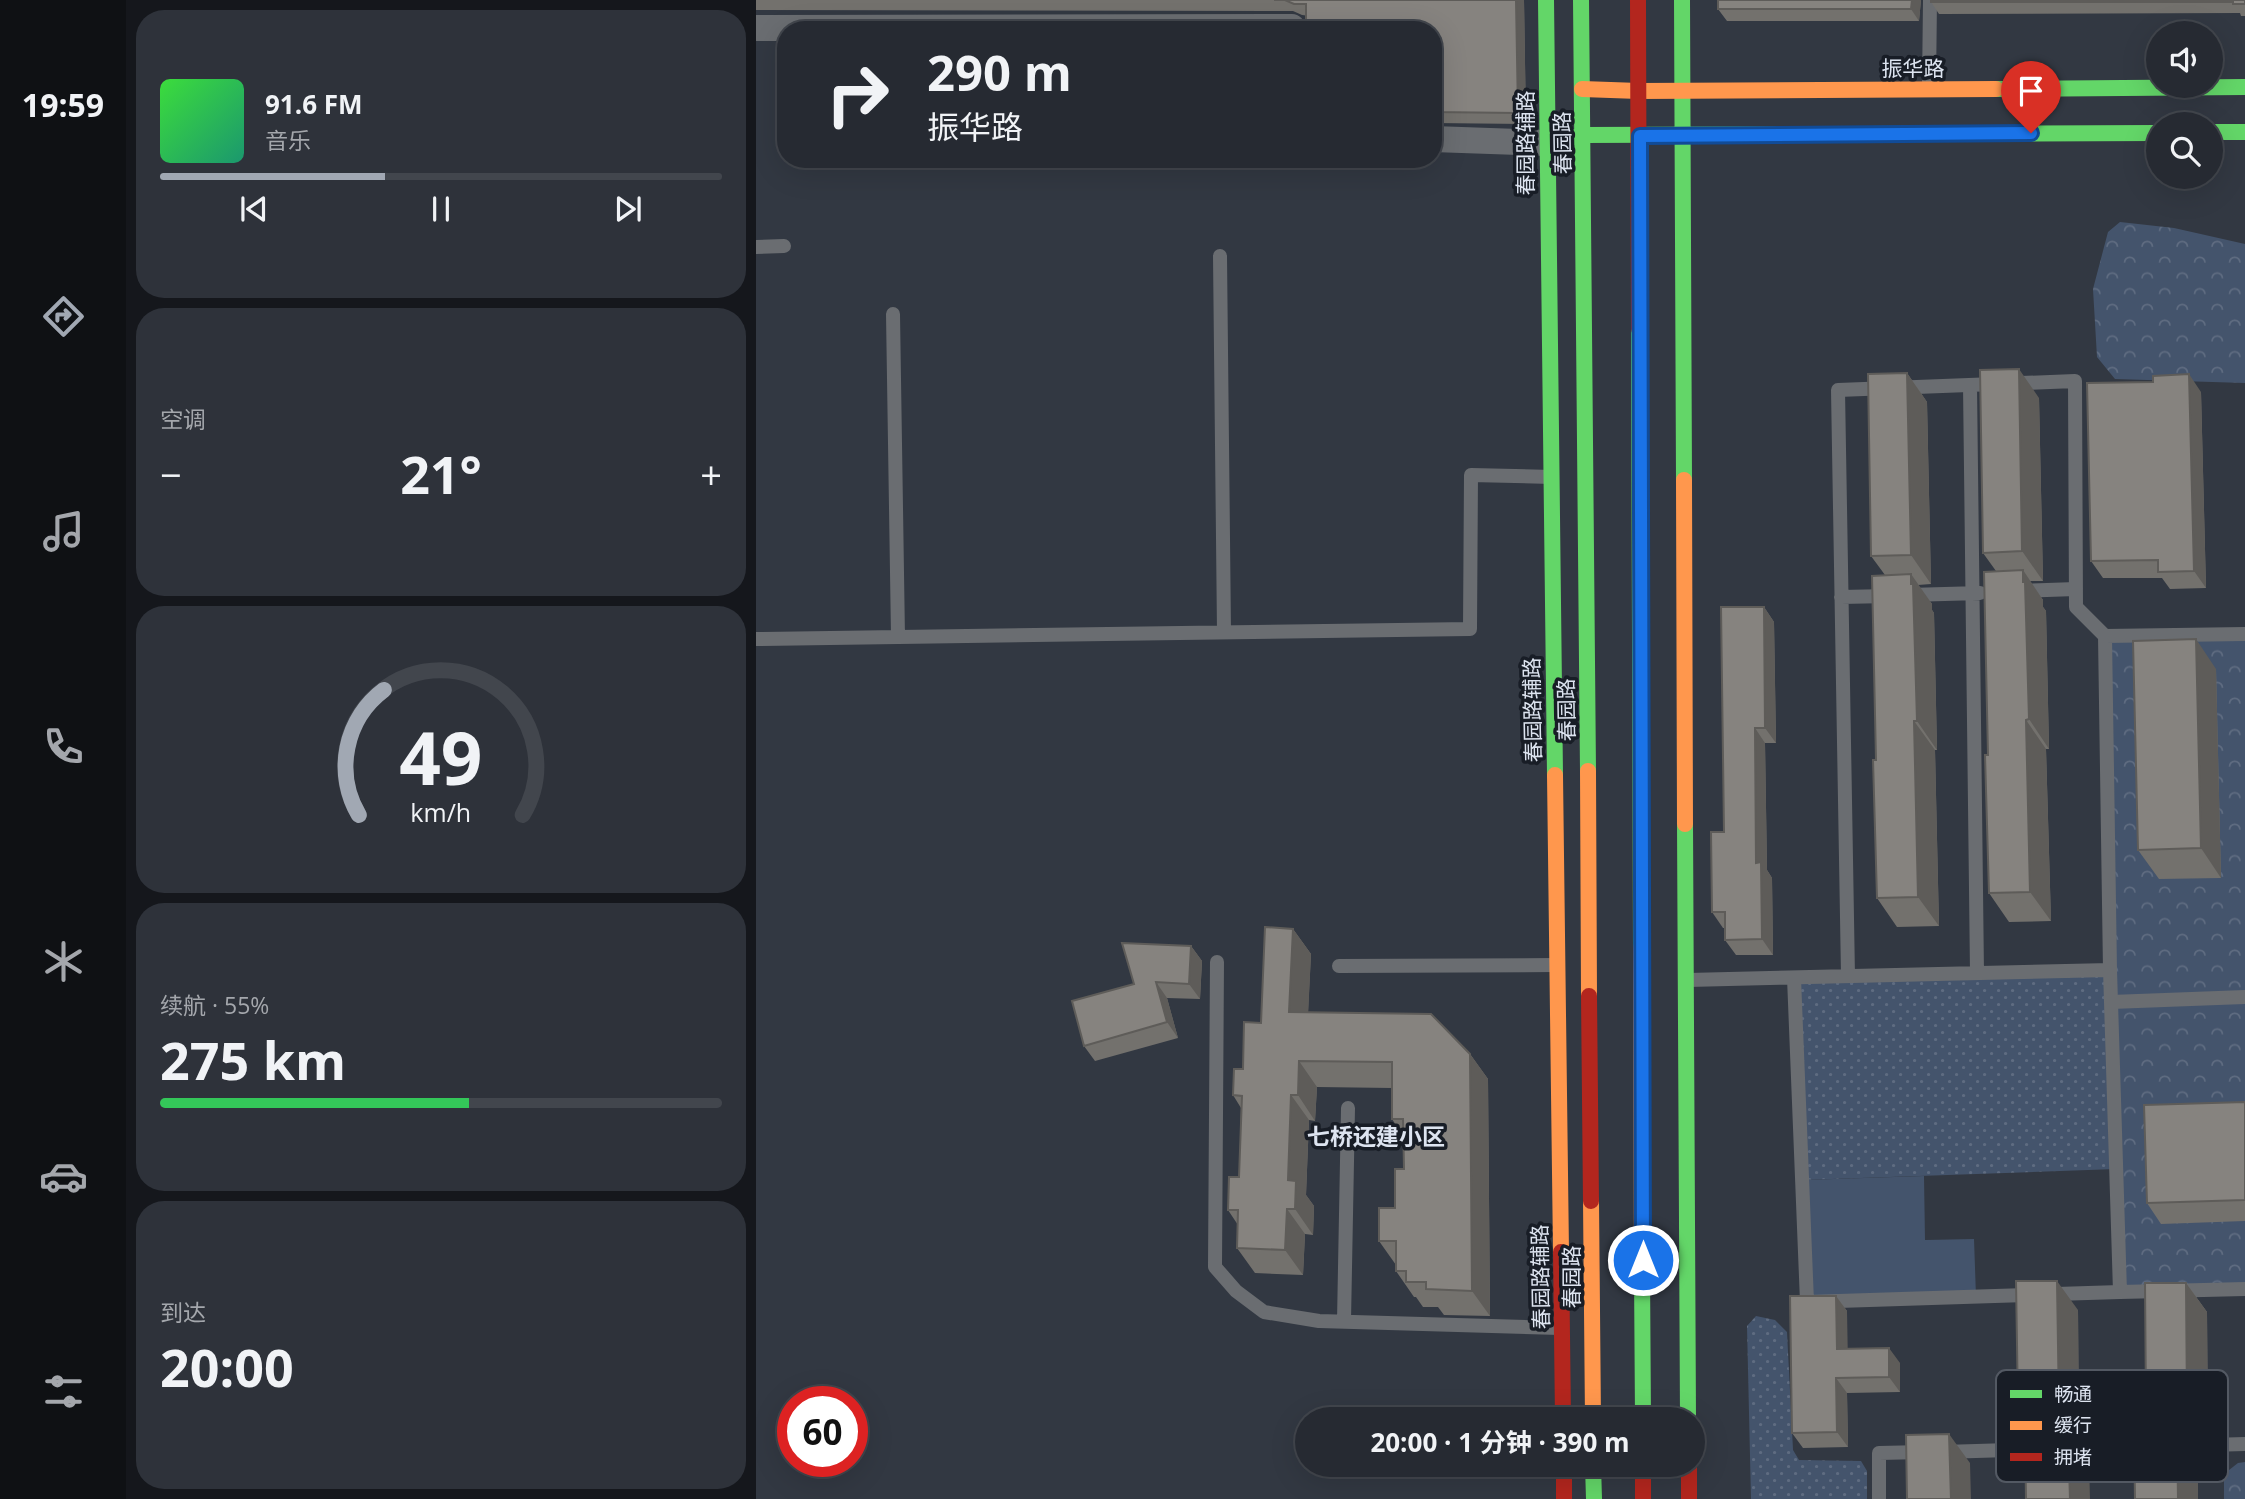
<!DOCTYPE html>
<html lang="zh">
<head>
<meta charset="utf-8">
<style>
  body { margin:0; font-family:"Open Sans","Noto Sans SC",sans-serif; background:#2e323a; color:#f1f3f6; height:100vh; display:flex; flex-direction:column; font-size:26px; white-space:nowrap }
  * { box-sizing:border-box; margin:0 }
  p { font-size:23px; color:#a4a7ac }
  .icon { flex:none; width:38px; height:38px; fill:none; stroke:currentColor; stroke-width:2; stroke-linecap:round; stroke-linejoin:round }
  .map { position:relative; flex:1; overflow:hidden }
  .details { display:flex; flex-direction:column; gap:10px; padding:10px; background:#15171c; width:630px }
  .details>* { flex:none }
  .guide { position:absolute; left:21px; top:21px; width:665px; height:147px; border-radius:28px; box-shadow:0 7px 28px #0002,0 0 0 2px #42464d; background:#262a32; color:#f1f3f6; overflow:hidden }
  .controls { position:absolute; left:1390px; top:21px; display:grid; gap:14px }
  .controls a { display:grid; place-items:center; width:77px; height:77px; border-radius:50%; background:#262a32; box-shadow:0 7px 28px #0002,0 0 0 2px #42464d; font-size:35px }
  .speed { position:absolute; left:21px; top:1386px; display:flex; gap:14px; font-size:35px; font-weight:700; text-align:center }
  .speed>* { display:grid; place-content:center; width:91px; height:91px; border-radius:50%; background:#262a32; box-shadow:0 7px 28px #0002,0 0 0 2px #42464d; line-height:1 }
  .speed .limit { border:10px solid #d22; background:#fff; color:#111 }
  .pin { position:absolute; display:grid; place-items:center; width:60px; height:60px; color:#fff; margin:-72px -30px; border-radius:50% 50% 50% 0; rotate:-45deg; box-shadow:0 0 7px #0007 }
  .pin .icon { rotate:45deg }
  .me { position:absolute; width:77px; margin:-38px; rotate:0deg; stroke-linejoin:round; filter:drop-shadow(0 0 5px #0008) }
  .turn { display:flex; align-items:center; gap:24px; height:147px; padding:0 35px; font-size:32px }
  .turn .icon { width:91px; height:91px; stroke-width:2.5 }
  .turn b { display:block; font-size:49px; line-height:60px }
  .big { font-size:52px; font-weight:700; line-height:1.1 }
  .details .tile { flex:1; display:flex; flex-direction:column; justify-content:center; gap:10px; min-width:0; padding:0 24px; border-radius:28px; background:#2e323a }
  .details .dial { align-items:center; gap:0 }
  .dial svg { height:182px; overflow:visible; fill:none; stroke:#42464d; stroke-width:7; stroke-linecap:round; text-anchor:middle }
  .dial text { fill:#f1f3f6; stroke:none }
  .song { display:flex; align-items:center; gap:21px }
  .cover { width:84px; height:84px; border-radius:10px; background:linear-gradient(135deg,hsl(120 70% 55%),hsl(160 70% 35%)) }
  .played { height:7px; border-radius:4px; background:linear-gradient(90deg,#a1a8b3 40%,#42464d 40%) }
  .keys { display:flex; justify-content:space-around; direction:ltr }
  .heat { display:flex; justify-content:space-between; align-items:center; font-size:38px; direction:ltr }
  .charge { height:10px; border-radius:5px; background:linear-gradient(90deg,#34c759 55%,#42464d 0) }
  .trip { position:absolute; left:539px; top:1407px; width:410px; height:70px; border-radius:35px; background:#262a32; box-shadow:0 7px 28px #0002,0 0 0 2px #42464d; font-weight:700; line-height:70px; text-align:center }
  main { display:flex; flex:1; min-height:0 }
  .dock { display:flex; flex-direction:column; width:126px; justify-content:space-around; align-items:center; background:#0f1114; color:#a4a7ac }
  .dock .icon { width:49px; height:49px }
  .dock .current { color:#a1a8b3 }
  .dock b { font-size:32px; color:#f1f3f6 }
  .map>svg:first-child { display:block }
</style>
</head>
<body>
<main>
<nav class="dock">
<b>19:59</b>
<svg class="icon current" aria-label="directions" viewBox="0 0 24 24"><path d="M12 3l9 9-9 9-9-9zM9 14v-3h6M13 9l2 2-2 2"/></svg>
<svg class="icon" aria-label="music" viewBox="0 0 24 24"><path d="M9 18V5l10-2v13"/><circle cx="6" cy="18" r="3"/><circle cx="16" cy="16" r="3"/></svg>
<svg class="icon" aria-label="phone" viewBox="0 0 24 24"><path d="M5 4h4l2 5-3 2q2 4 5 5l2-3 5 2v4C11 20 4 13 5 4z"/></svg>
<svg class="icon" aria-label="climate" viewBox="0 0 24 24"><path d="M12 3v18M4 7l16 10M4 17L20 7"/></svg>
<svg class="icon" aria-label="car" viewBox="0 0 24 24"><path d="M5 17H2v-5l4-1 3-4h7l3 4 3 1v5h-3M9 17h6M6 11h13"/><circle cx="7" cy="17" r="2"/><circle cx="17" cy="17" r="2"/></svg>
<svg class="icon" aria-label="filters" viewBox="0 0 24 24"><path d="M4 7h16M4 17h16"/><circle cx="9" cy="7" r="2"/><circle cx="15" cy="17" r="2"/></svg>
</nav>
<section class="details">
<div class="tile">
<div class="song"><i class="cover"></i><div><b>91.6 FM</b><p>音乐</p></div></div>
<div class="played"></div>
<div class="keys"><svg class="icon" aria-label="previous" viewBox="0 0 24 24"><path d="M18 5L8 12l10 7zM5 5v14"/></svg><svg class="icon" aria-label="pause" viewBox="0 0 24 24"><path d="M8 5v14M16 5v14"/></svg><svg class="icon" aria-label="next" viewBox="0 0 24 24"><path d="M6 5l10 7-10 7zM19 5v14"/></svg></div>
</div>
<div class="tile"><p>空调</p>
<div class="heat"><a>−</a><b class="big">21°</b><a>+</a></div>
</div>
<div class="tile dial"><svg viewBox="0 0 100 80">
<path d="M14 69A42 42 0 1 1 86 69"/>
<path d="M14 69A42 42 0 0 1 25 14" stroke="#a1a8b3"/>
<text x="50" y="56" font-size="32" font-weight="700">49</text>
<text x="50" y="72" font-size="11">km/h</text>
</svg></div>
<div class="tile"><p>续航 · 55%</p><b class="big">275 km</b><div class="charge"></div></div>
<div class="tile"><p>到达</p><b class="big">20:00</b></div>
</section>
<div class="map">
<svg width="1489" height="1499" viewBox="0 0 1489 1499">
  <defs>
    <pattern id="grass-dots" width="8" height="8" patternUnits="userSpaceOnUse" patternTransform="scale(1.75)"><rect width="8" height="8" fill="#44546c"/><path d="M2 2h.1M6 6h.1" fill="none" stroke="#5f6c81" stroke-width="1.8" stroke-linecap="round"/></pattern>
    <pattern id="forest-crowns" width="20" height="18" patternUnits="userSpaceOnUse" patternTransform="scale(1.75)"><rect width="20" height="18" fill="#44546c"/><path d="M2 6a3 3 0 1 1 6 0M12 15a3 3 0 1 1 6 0" fill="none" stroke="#5f6c81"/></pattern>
  </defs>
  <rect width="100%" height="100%" fill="#323842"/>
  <path fill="url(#grass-dots)" d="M1354 970 1360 1169 1047 1180 1038 978Z
    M1000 1316 1019 1320 1031 1332 1037 1450 1043 1460 1105 1461 1111 1471V1499H995L991 1326Z"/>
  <path fill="url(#forest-crowns)" d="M1364 222 1418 228 1489 244V383L1359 379 1341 357 1337 289 1352 232Z
    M1489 632V1289L1364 1292 1345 633Z
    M1489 1462V1499H1468V1474L1482 1463Z"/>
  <path fill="#44546c" d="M1168 1176 1169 1240 1218 1239 1220 1296 1051 1302 1047 1180Z"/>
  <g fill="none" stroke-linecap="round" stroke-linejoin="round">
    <path stroke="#6a6d71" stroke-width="14" d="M1173 86 1174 0
      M0 247 28 246
      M464 256 468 632
      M137 314 142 637
      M1214 385 1221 973
      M1261 591 1320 589
      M1153 595 1224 593
      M1085 597 1133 596
      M0 639 714 629 715 475 796 477
      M461 962 459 1267 480 1291 508 1312 563 1321 804 1328
      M583 966 799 965
      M1354 970 1364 1292 1489 1289
      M1092 976 1082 390 1319 381 1320 607 1349 636
      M1038 978 1051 1302 1364 1292
      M932 980 1354 970 1349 636 1489 634
      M1355 1002 1489 997
      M588 1321 592 1108
      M1418 1446 1489 1444
      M1306 1449 1394 1446
      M1187 1452 1286 1449
      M1123 1499V1453L1167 1452"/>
    <path stroke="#6a6d71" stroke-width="26" d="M0 28 536 27V30
      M677 139 790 143"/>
    <path stroke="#63d668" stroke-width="16" d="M790 0 799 775
      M825 0 832 771
      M926 0 928 480
      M1240 89 1489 87
      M1454 132H1489
      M796 142 828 135 1402 133
      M883 329 885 948
      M929 824 932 1419
      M886 1272 887 1419
      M837 1465 838 1499"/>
    <path stroke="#ff974d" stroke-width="16" d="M826 89 883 91 1240 89
      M928 480 929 824
      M832 771 833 996
      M799 775 805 1252
      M885 948 886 1272
      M835 1201 837 1419"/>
    <path stroke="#b3261e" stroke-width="16" d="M882 0 883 329
      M833 996 835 1201
      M805 1252 807 1419
      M808 1465V1499
      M887 1465V1499
      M933 1465V1499"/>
  </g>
  <path fill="#73716d" d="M0 0H768L770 124 677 123V30L546 15 537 11 0 10Z
    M962 0H1165L1163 21H971L962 9Z
    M1489 0V16H1485L1484 13 1183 14 1175 2Z
    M1151 373 1171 402 1175 584 1162 585 1176 604V610L1178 613 1181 750H1179L1183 926 1141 927 1121 898 1120 760 1129 575 1115 556Z
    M1445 392 1450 588 1414 589 1406 578H1347L1335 561Z
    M1283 398 1287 581H1274L1287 600V607L1290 611 1293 749H1290L1295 921 1253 922 1233 893 1232 755 1240 571 1227 553Z
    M1008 607 1018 622 1020 743H1009L1011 870 1016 878 1017 955H980L969 940V928H967L956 912 968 832Z
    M1460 669 1465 878 1403 879 1382 850Z
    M537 929 555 954 552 1012 714 1054 732 1079 734 1316 688 1315 682 1307H667L660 1297H658L640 1271V1265L623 1241 639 1208 648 1169 647 1136 636 1119V1088L561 1087 559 1121 553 1120 550 1195 558 1206 557 1235 549 1234 547 1275 499 1273 481 1248 482 1225 472 1210 483 1177 485 1108 477 1095 505 1023Z
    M435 946 446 961 444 999 411 998 422 1038 339 1061 328 1046 378 984Z
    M1489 1102V1221L1405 1224 1391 1203Z
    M1430 1283 1451 1312 1452 1435 1428 1436 1442 1455V1499H1379L1391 1428 1404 1426 1390 1407Z
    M1080 1296 1091 1311V1349L1144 1363V1392L1091 1393 1092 1447 1047 1448 1036 1433Z
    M1322 1310 1323 1438 1318 1439 1333 1460 1277 1429 1262 1407Z"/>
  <path fill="#5e5c59" d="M760 0H768L770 124 762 113Z
    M1156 0H1165L1163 21 1155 9Z
    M1263 369 1283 398 1287 581 1266 551Z
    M1151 373 1171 402 1175 584 1155 555Z
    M1433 374 1445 392 1450 588 1438 571Z
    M1267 570 1287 600V607L1290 611 1293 749 1273 719Z
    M1155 574 1176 604V610L1178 613 1181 750 1161 721Z
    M1008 607 1018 622 1020 743 1009 728Z
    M1440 639 1460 669 1465 878 1445 848Z
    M1270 720 1290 749 1295 921 1274 892Z
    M1158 721 1179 750 1183 926 1162 897Z
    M999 728 1009 743 1011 870 1016 878 1017 955 1006 939 1000 863Z
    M537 929 555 954 551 1038 533 1012Z
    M435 946 446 961 444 999 433 984Z
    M400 982 411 998 422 1038 411 1022Z
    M714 1054 732 1079 734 1316 716 1291Z
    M543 1061 561 1087 559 1121 542 1095Z
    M535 1095 553 1120 550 1195 558 1206 557 1235 539 1209 532 1180Z
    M531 1209 549 1234 547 1275 529 1250Z
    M1301 1281 1322 1310 1323 1438 1303 1409Z
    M1430 1283 1451 1312 1452 1435 1431 1406Z
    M1080 1296 1091 1311 1092 1364 1081 1349Z
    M1133 1348 1144 1363V1392L1133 1377Z
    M1080 1378 1091 1393 1092 1447 1081 1432Z
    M1421 1425 1442 1455V1499H1422Z
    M1303 1428 1313 1443 1312 1430 1333 1460 1334 1499H1314Z
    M1193 1434 1214 1463 1215 1499H1195Z"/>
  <path fill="#86837f" stroke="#5e5c59" stroke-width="2" d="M518 0H760L762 113 677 112V30H550V4H538L529 0Z
    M962 0H1156L1155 9H962Z
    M1175 0H1489V4H1477V2H1175Z
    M1263 369 1266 551 1227 553 1224 370Z
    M1151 373 1155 555 1115 556 1112 374Z
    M1433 374 1438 571 1402 572V560L1335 561 1331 383 1397 382V376Z
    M1267 570V582H1269L1273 719 1270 720 1274 892 1233 893 1229 755H1232L1228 572Z
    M1155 574V584H1157L1161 721H1158L1162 897 1121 898 1117 760H1120L1116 576Z
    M965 607H1008L1009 728H999L1000 863 1005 862 1006 939 969 940V912H956L955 832H968Z
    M1440 639 1445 848 1382 850 1377 641Z
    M509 927 537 929 533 1012 675 1014 714 1054 716 1291 670 1289V1282H650V1271H640V1241H623V1208H639V1169H648L647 1119H636V1062L543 1061 542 1095H535L532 1180 540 1181 539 1209H531L529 1250 481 1248 482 1210H472L473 1177H483L486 1096 477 1095 478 1069H487L488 1022 505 1023Z
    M366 943 435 946 433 984 400 982 411 1022 328 1046 316 1001 378 984Z
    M1489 1102V1200L1391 1203 1388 1105Z
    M1260 1281H1301L1303 1409 1269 1410V1407H1262Z
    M1389 1283H1430L1431 1406 1390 1407Z
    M1034 1296H1080L1081 1349 1133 1348V1377L1080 1378 1081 1432 1036 1433Z
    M1421 1425 1422 1499H1379L1378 1429 1391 1428V1426Z
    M1303 1428V1430H1312L1314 1499H1270L1269 1429Z
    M1193 1434 1195 1499H1151L1150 1435Z"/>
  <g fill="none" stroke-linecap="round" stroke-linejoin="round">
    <g stroke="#114b97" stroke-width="18">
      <path id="route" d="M887 1260 884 136 1275 133"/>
    </g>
    <use href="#route" stroke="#1a73e8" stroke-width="12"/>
  </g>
  <g text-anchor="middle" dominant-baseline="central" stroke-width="7" stroke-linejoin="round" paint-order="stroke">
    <g font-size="21" fill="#dde4f0" stroke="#181d26">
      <text x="1157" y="68">振华路</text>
      <text transform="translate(769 143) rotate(-90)">春园路辅路</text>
      <text transform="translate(806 143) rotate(-91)">春园路</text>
      <text transform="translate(776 710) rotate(-91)">春园路辅路</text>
      <text transform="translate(810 710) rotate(-91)">春园路</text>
      <text transform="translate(784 1277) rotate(-91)">春园路辅路</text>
      <text transform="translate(815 1277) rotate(-90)">春园路</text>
    </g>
    <g font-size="23" font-weight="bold" fill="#dde4f0" stroke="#181d26">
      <text x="620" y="1136">七桥还建小区</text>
    </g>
  </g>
  <rect x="1240" y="1370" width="232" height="112" rx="10" fill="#181d26" stroke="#535963" stroke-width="2"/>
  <rect x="1254" y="1390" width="32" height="8" fill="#63d668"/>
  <rect x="1254" y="1421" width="32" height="9" fill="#ff974d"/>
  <rect x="1254" y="1453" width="32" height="8" fill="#b3261e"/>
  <g font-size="19" fill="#dde4f0">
    <text x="1298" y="1401">畅通</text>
    <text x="1298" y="1432">缓行</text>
    <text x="1298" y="1464">拥堵</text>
  </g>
</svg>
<div class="controls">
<a><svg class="icon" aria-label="sound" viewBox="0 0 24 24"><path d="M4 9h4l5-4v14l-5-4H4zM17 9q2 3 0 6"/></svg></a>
<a><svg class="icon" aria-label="search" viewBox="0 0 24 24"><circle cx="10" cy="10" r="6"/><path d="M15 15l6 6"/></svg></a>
</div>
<div class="speed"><div class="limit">60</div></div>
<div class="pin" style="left:1275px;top:133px;background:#d93025"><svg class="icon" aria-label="arrive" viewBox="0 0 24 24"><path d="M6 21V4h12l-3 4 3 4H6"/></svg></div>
<svg class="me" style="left:887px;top:1260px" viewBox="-20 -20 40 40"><circle r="17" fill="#1a73e8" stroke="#fff" stroke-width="3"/><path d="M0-11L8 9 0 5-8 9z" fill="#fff"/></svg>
<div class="trip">20:00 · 1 分钟 · 390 m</div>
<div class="guide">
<div class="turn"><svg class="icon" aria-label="right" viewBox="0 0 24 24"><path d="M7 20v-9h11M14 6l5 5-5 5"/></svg><div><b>290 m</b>振华路</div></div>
</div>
</div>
</main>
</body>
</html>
